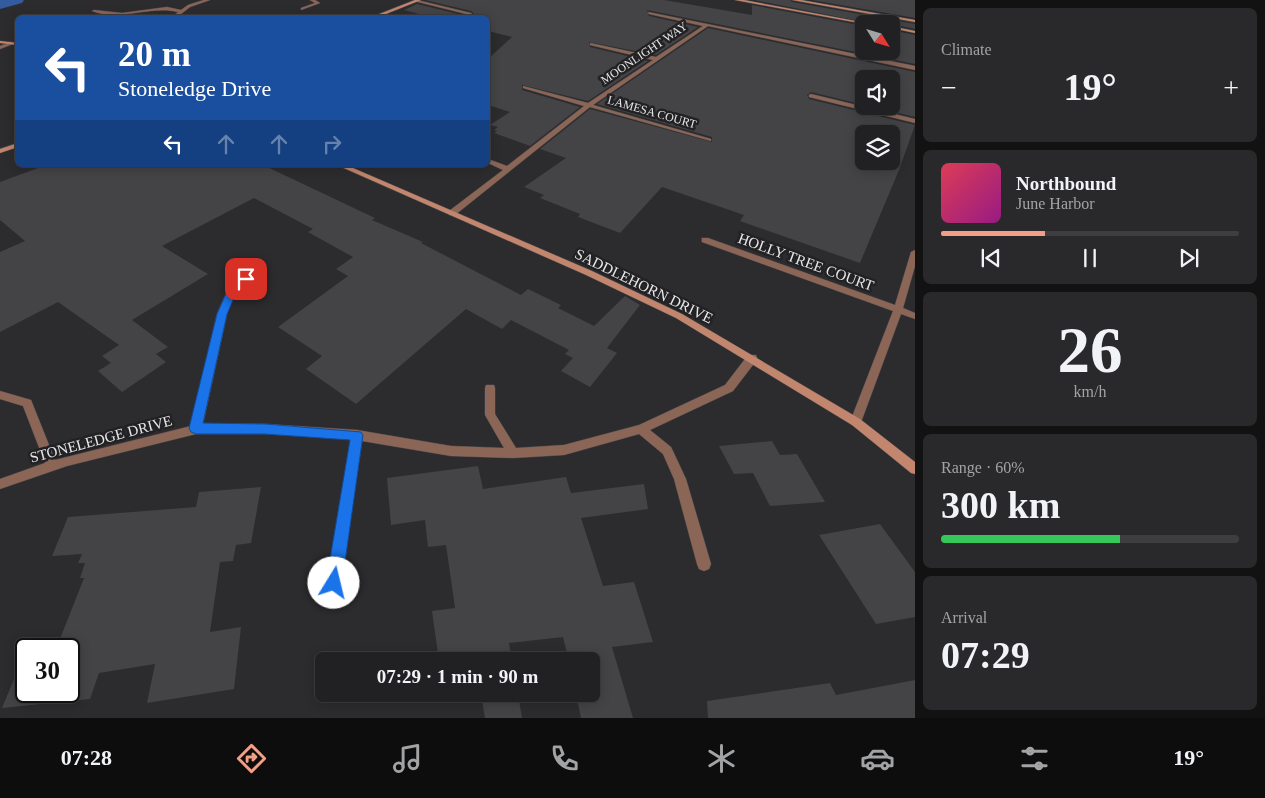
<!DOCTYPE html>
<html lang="en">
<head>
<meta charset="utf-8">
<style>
  body { margin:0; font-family:"Times New Roman",serif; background:#29282a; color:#f1f3f6; height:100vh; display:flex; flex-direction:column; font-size:19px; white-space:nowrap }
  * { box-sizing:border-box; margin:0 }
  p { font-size:16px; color:#a2a3a5 }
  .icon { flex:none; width:28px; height:28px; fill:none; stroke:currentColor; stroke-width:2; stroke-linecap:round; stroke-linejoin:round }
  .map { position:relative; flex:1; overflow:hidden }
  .sheet { display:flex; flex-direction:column; gap:8px; padding:8px; background:#121213; width:350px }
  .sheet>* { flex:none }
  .banner { position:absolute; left:15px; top:15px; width:475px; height:152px; border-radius:8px; box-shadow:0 2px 12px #0003,0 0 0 1px #3e3e40; background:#1a4fa0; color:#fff; overflow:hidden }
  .needle { width:32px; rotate:127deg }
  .tools { position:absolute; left:855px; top:15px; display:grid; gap:10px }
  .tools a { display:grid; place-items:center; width:45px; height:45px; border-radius:8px; background:#212022; box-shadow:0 2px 12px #0003,0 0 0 1px #3e3e40; font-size:25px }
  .speed { position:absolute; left:15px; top:638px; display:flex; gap:10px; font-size:25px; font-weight:700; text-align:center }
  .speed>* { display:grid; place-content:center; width:65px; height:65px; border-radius:50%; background:#212022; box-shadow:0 2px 12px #0003,0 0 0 1px #3e3e40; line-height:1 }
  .speed .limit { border:2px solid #111; border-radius:8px; background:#fff; color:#111 }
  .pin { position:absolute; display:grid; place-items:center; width:42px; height:42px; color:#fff; margin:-21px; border-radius:10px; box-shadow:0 2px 8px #0006 }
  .me { position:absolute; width:55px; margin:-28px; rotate:9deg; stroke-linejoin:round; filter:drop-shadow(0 0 4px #0008) }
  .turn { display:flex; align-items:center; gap:18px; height:105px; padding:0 20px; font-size:22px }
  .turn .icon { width:65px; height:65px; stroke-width:2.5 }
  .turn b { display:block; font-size:35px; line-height:42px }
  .lanes { display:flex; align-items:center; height:48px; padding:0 20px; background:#0003; justify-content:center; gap:25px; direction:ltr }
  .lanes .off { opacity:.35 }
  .big { font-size:38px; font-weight:600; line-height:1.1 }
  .sheet .card { flex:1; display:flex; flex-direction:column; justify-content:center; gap:8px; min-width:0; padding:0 18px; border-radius:8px; background:#29282a }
  .sheet .dial { align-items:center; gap:0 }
  .dial b { font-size:65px; line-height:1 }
  .song { display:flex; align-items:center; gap:15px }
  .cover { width:60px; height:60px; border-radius:8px; background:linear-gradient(135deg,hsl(350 70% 55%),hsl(310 70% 35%)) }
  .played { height:5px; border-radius:2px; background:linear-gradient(90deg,#f39f85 35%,#3e3e40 35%) }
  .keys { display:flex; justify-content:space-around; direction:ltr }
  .heat { display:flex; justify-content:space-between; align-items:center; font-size:28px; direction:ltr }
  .charge { height:8px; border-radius:4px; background:linear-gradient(90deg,#34c759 60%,#3e3e40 0) }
  .trip { position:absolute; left:315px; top:652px; width:285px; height:50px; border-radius:8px; background:#212022; box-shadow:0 2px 12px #0003,0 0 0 1px #3e3e40; font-weight:600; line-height:50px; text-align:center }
  .dock { display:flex; height:80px; justify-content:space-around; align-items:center; background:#0d0d0e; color:#a2a3a5 }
  .dock .icon { width:35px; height:35px }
  .dock .selected { color:#f39f85 }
  .dock b { font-size:22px; color:#f1f3f6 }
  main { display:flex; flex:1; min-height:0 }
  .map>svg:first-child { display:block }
</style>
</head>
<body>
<main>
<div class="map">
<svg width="915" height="718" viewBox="0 0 915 718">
  <rect width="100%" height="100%" fill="#2c2b2e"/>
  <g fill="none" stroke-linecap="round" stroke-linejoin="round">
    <path fill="#335b9f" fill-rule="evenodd" d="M0 0H24L22 3 0 9Z"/>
  </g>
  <path fill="#444346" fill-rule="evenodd" d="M425 0H664L752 15V5L864 26V51H891V30L915 35V64L647 10 649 16 698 27 656 55 589 42 590 47 648 61 588 101 522 85V90L580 107 530 146 494 133 497 131 494 130 498 127 490 125 510 112 488 105V59L512 37 488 31V18H434L404 10 417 4 470 17 474 14 471 11Z
    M754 0H790L792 2 915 24V29L891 24H874Z
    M812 0H915V18Z
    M708 28 915 72V117L870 106H891V79H864V105L811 92 807 95 809 99 915 125 899 170 860 263 740 221 744 215 662 187 620 233 578 217 580 214 540 198 544 195 524 187 566 158 540 149 590 109 712 142V137L597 104ZM864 134H891V161H864Z
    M46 165H263L375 218 372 220 423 242 421 243 521 295 528 289 561 305 558 308 594 326 625 296 640 305 607 348 617 353 590 387 561 371 573 358 565 354 569 350 511 320 502 329 466 309 356 404 306 369 322 356 278 327 348 276 336 269 353 257 308 232 313 229 254 198 162 246 208 274 132 320 168 347 156 354 166 362 122 392 98 371 111 363 102 356 119 345 58 302 0 332V252L25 241 0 220V182Z
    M772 441 780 455 797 454 825 502 770 506 753 473 734 474 719 446Z
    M478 466 483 489 566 477 571 493 644 484 648 509 581 518 603 586 634 582 653 642 612 647 633 718H581L576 694H591V661H569L563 637 509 643 512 661H477L476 655 439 661 432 611 455 608 446 545 428 547 425 520 391 525 387 478Z
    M261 487 251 543 236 545 233 561 220 562 210 632 241 627 234 689 147 703 155 664 99 673 90 699 2 708 21 662H26V691H69V649H56L84 578H80L85 563H78L82 554 52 556 68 517 196 507 199 492Z
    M880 524 915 572V617L876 624 819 535Z
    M915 680V718H708L707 701 830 683 836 695Z
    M481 694H518L522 718H485Z"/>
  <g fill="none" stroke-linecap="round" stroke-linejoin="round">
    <g stroke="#4a494c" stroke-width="1">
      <path id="lane" d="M204 0H210L190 7 176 18H171L178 12C150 5 120 22 92 11L94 10 122 13 167 7 181 10 188 5Z
        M310 0H315L320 3 301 10V8L315 3Z"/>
    </g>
    <g stroke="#4a494c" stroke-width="1">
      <path id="street" d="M417 0 471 13 472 14 470 15 414 1Z
        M648 12 915 66V70L708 26 593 105 711 139V141L590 107 455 215H449V211L503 170 488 163V159L507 166 584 106 523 88V86L588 103 653 60 590 45V43L656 57 703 26 649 14Z
        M11 42 13 44 0 49V46Z
        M811 94 915 119V123L809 97V95Z
        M702 238H708L895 305 911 252 915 250V266L903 308 915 313V319L901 314 860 425 856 427 852 425 850 422 893 311 702 242Z
        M261 263 265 266 264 268 235 292 227 314 203 424H265L357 430 451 446 504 448 485 415V388L486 385H494L495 388V414L516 448 564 445 639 425 725 385 748 355H756L757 358 756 361 733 391 650 430 671 447 686 479 711 564 709 569 704 571 699 569 697 564 674 479 663 454 639 434 564 455 513 458 451 456 362 441 338 602 336 607 331 609 326 607 324 602 351 439 265 434H196L67 466 0 489V479L45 463 23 406 0 399V391L31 400 55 460 191 426 217 314 227 291 258 264Z"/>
    </g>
    <g stroke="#4a494c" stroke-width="1">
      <path id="secondary" d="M415 0H421L376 18H369Z
        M735 0H744L872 24H864Z
        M792 0H801L915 20V22Z
        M891 26 915 31V33L891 28Z
        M0 41 18 43V45L0 43Z
        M18 143V147L0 153V149Z
        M337 165H346L592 271 682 314 860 419 915 462V474L911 473 852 425 676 318 586 275Z"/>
    </g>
    <use href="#lane" fill="#8b6657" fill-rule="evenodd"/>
    <use href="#street" fill="#8b6657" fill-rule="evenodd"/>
    <use href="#secondary" fill="#c1866d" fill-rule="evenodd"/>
  </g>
  <path fill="#1a73e8" stroke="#114b97" d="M246 275 251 279 236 293 227 314 203 423 265 424 361 432 363 435 342 583 340 589 334 591 329 589 326 583 350 440 265 434H196L191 432 189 428 217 314 228 289Z"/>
  <g text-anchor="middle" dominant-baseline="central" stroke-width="5" stroke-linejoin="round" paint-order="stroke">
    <g font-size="12" fill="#e7e6e8" stroke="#222224">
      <text transform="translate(644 53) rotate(-34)">MOONLIGHT WAY</text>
      <text transform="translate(652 112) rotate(16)">LAMESA COURT</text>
    </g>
    <g font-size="15" fill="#e7e6e8" stroke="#222224">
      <text transform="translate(806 262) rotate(20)">HOLLY TREE COURT</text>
      <text transform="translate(644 286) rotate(26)">SADDLEHORN DRIVE</text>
      <text transform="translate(101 439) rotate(-15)">STONELEDGE DRIVE</text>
    </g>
  </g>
</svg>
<div class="tools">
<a><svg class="needle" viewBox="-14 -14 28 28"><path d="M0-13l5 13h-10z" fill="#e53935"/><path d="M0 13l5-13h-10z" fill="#a2a3a5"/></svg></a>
<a><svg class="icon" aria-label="sound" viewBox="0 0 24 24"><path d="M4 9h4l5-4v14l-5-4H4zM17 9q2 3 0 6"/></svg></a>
<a><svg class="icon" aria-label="layers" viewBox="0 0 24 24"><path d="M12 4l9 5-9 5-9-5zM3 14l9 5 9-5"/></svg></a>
</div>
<div class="speed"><div class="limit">30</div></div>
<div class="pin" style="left:246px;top:279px;background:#d93025"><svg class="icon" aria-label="arrive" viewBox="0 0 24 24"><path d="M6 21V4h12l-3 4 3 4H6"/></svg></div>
<svg class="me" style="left:334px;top:583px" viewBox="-20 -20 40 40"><circle r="19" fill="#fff"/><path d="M0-13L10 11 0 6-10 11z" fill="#1a73e8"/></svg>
<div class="trip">07:29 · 1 min · 90 m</div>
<div class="banner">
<div class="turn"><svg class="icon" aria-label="left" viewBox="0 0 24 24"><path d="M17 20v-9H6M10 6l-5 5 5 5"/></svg><div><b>20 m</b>Stoneledge Drive</div></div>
<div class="lanes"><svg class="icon" aria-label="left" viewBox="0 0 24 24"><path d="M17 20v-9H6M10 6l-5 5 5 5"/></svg><svg class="icon off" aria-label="ahead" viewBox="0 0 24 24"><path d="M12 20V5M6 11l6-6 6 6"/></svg><svg class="icon off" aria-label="ahead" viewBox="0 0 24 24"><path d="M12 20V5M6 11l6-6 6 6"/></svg><svg class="icon off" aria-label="right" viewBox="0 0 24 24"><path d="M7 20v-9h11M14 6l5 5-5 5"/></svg></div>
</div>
</div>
<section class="sheet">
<div class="card"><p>Climate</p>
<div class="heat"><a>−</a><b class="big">19°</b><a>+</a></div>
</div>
<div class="card">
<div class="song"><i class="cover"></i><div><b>Northbound</b><p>June Harbor</p></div></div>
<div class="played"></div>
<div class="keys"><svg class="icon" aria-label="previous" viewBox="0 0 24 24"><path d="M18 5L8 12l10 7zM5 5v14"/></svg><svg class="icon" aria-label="pause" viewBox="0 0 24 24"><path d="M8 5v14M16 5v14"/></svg><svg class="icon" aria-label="next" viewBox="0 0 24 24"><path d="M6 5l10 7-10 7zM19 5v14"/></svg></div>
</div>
<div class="card dial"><b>26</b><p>km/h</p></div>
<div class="card"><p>Range · 60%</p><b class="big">300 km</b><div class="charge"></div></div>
<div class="card"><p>Arrival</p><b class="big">07:29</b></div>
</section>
</main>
<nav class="dock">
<b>07:28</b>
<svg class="icon selected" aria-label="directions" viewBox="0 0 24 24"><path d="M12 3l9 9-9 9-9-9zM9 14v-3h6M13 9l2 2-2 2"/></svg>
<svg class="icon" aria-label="music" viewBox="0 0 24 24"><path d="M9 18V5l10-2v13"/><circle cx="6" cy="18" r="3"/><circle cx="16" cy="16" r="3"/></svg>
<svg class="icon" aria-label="phone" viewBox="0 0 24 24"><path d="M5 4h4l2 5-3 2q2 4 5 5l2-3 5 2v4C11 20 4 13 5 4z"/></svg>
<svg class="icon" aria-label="climate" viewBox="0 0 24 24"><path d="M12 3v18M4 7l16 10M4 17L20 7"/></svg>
<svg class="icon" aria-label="car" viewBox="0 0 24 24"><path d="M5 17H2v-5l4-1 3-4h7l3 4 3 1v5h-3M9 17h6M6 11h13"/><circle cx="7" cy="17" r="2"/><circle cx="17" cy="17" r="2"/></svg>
<svg class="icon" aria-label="filters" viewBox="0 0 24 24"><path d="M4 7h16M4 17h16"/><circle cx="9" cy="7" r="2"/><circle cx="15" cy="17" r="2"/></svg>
<b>19°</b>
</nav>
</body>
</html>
